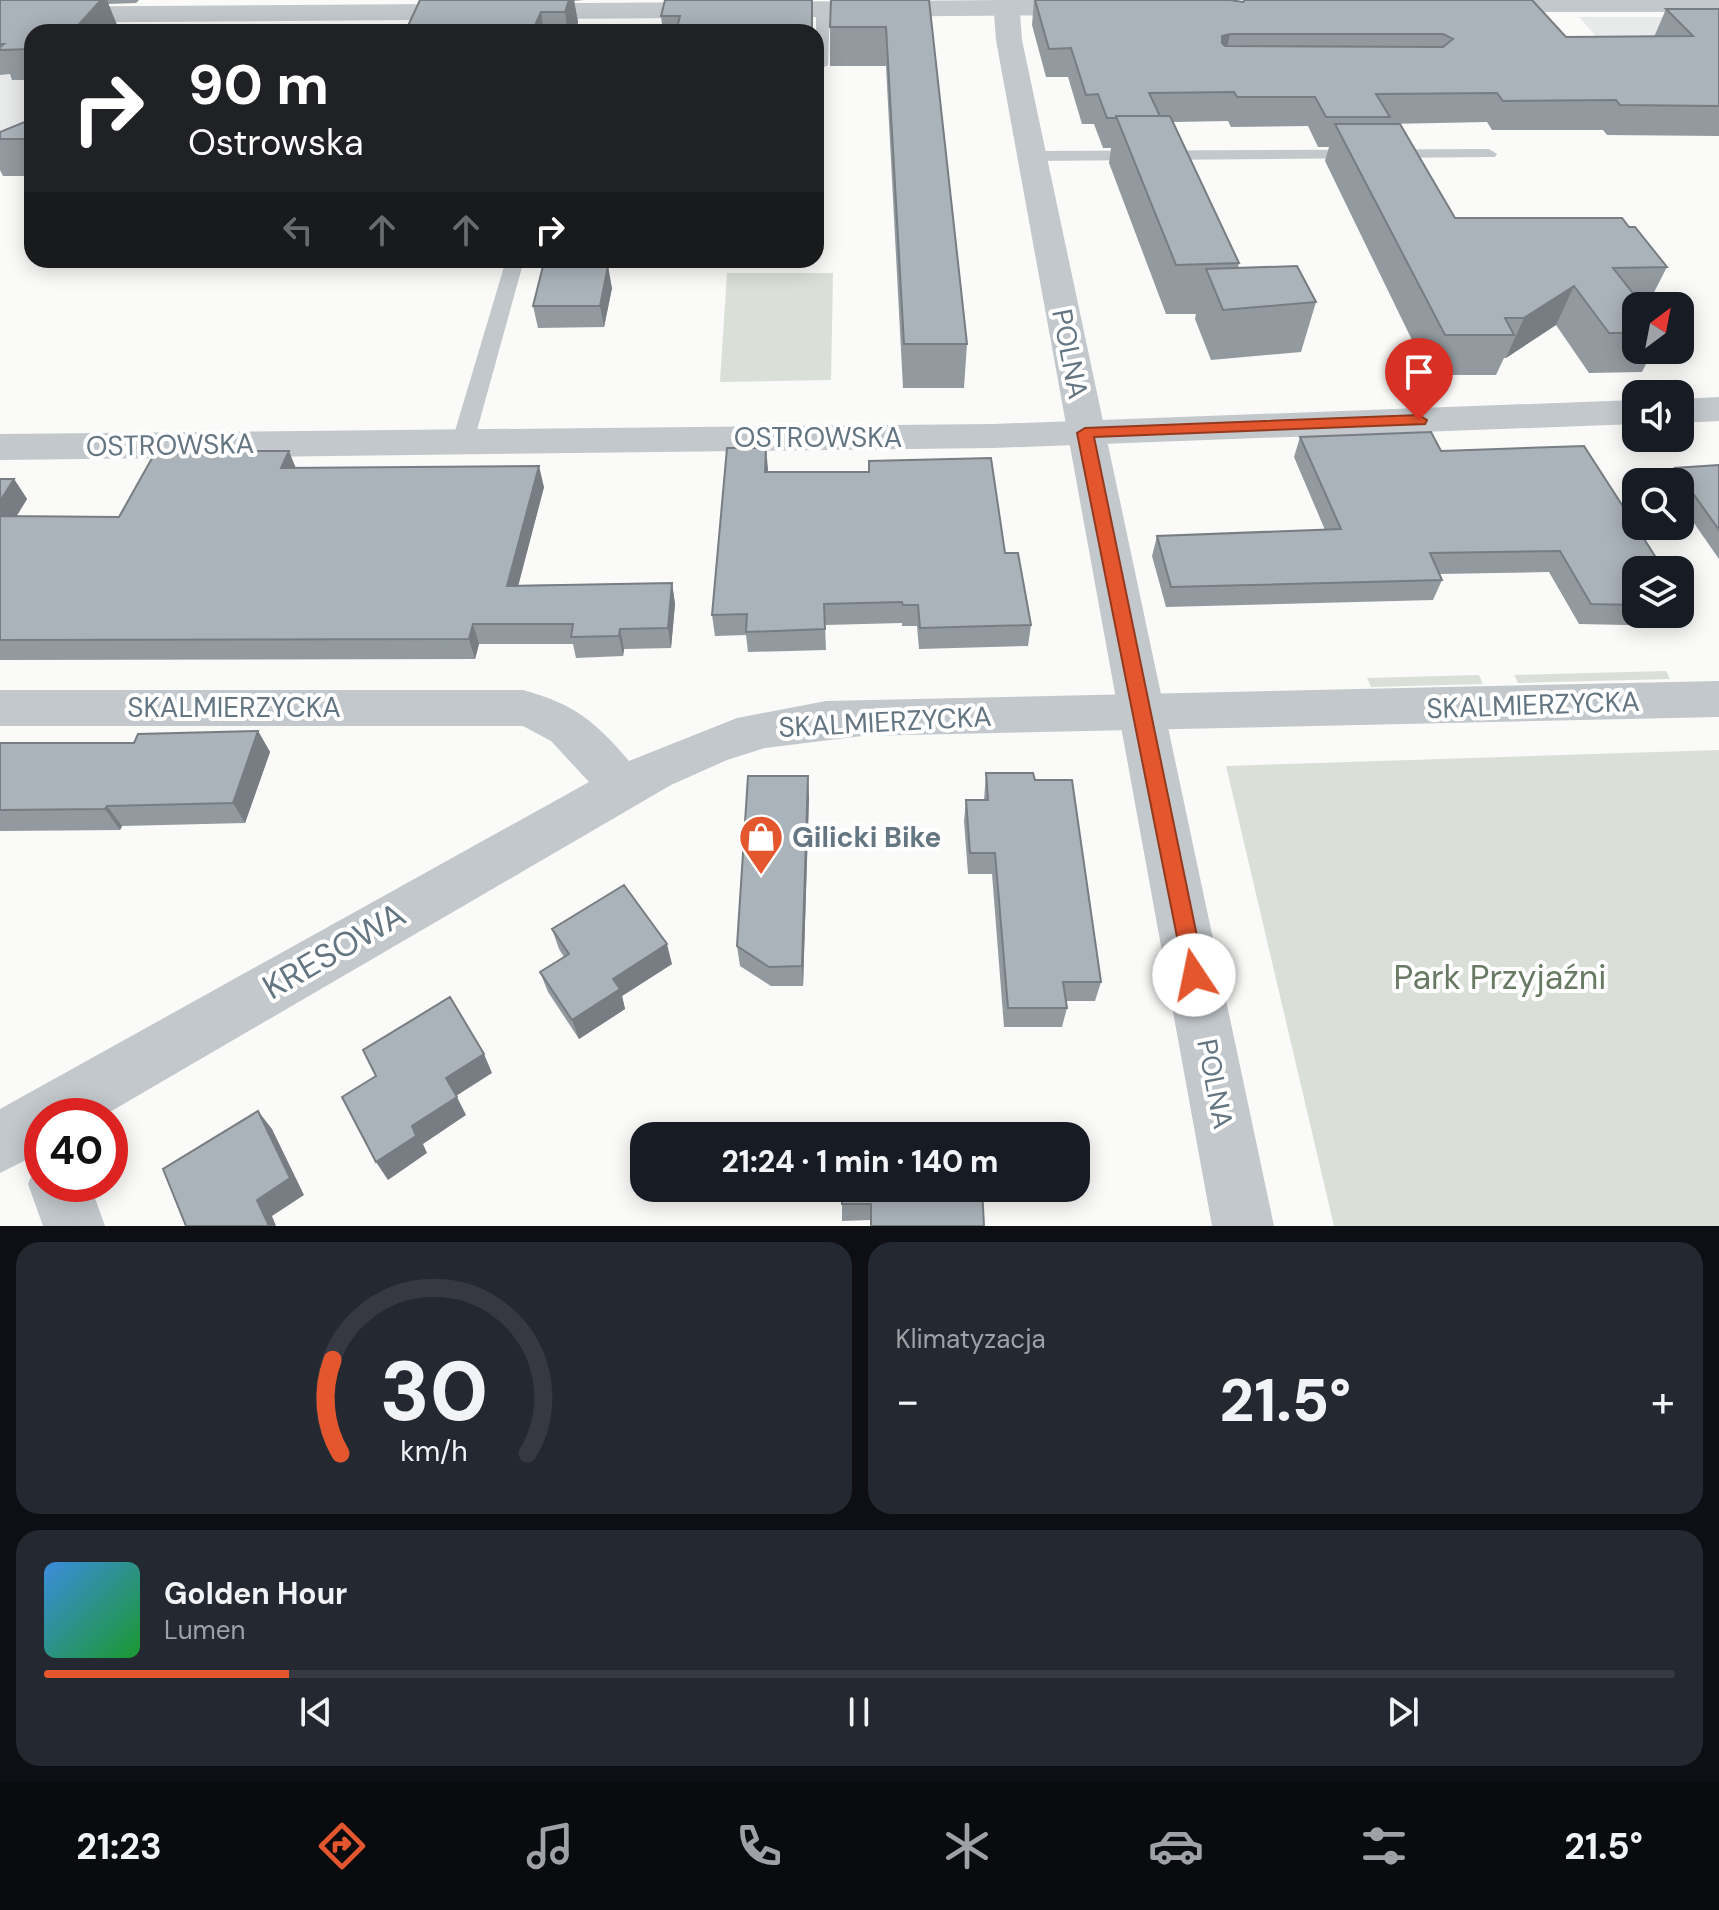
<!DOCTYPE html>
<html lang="pl">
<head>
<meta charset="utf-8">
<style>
  body { margin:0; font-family:"DM Sans",sans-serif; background:#242831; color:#f1f3f6; height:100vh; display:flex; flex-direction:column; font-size:30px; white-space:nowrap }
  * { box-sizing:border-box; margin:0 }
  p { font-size:26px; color:#9ea1a6 }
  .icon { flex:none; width:44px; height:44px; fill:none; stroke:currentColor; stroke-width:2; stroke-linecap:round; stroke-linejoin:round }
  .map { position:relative; height:1226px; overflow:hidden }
  .details { display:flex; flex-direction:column; gap:16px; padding:16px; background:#0d0f14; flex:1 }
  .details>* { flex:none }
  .hud { position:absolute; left:24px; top:24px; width:800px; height:244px; border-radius:24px; box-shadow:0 4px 20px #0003; background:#202124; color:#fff; overflow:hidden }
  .needle { width:52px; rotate:32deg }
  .fabs { position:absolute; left:1622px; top:292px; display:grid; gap:16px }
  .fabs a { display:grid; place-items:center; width:72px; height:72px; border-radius:16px; background:#171b24; box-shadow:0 4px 20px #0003; font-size:40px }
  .speed { position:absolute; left:24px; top:1098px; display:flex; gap:16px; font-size:40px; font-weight:700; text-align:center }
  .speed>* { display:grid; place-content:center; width:104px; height:104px; border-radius:50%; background:#171b24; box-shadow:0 4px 20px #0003; line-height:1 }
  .speed .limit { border:12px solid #d22; background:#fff; color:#111 }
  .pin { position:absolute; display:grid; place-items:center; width:68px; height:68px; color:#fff; margin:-82px -34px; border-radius:50% 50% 50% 0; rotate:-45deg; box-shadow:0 0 8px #0007 }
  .pin .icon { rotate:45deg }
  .me { position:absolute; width:88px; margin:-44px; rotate:349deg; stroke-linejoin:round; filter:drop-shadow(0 0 6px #0008) }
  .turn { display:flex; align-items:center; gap:28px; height:168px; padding:0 32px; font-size:36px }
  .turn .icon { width:104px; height:104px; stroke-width:2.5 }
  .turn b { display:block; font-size:56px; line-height:68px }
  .lanes { display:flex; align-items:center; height:76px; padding:0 32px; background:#0003; justify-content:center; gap:40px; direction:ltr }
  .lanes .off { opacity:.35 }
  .big { font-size:60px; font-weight:800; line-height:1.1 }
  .details .tile { flex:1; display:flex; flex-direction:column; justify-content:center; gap:12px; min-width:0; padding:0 28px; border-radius:24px; background:#242831 }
  .details .dial { align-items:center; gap:0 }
  .dial svg { height:208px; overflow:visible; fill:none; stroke:#363941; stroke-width:7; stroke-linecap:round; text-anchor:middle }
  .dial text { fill:#f1f3f6; stroke:none }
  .song { display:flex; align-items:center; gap:24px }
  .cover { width:96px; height:96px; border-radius:12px; background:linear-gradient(135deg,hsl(210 70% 55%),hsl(130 70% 35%)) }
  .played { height:8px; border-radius:4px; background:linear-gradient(90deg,#e4572e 15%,#363941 15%) }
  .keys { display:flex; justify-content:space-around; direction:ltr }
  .heat { display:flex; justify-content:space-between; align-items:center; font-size:44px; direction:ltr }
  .details .tiles { flex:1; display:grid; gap:16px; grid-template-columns:1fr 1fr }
  .tile:last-child { grid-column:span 2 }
  .trip { position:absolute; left:630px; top:1122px; width:460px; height:80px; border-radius:24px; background:#171b24; box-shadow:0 4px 20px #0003; font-weight:800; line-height:80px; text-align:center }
  .dock { display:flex; height:128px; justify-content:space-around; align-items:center; background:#090b0e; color:#9ea1a6 }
  .dock .icon { width:56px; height:56px }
  .dock .on { color:#e4572e }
  .dock b { font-size:36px; color:#f1f3f6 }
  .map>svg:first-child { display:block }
</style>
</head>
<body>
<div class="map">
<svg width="1719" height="1226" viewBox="0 0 1719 1226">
  <rect width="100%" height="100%" fill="#fafaf8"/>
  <path fill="#e8e9e9" d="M1579 17H1688L1719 40 1608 50Z
    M0 31H124L32 32V141L0 164Z"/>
  <path fill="#dadfd7" d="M727 273H833L831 380 720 382Z
    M1666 671 1670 679 1518 683 1514 675Z
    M1479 675 1483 684 1371 687 1367 678Z
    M1719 750V1226H1334L1226 766Z"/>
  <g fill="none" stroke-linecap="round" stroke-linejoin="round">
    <path fill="#c3c8cc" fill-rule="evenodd" d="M823 7 830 11 828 65 821 69 816 68V11Z
      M1489 149 1497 154 1495 157 1032 161 1024 156 1032 151Z
      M506 260H524L474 441 463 448 452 441Z"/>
    <path fill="#c3c8cc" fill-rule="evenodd" d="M1013 0H1095L1106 7 1093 15 0 23V7Z
      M1467 0H1719V12H1477L1468 9 1464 4Z
      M1719 397V421L1680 423V399Z
      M1636 400V424L993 448 0 460V434L993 424Z
      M1719 681V717L862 736 765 748 727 760 671 785 103 1116H42V1152L0 1173V1109L589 782 551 741 523 726H0V690H523C574 704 595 721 629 761L737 718 826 701Z
      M42 1160V1184H90L105 1226H43L28 1184 37 1162Z"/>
    <path fill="#c3c8cc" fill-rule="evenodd" d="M993 0H1019L1022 40 1274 1226H1212L996 40Z"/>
  </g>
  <path fill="#929a9f" d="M0 0H139L136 3 108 4 117 25 32 32V80H12L10 74 0 75Z
    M420 0H584L574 1 578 22 575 32H406V30Z
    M812 0 813 32H663L661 16Z
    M929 0 967 344 964 388H903L886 66H830V27Z
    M1034 0 1243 2V0H1532L1566 37H1654L1666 9H1719V136L1607 135 1603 130H1492L1487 122 1387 124 1455 218 1629 227 1667 267 1647 306H1636V350H1653L1642 372 1589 373 1556 325 1506 358H1504L1496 375H1429L1325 161 1329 147H1318L1308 126 1231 127 1228 121 1173 122 1239 263 1238 268 1316 302 1301 352 1211 360 1195 319 1196 314H1166L1109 163 1111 148H1103L1094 124H1082L1068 77H1046L1032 25Z
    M32 119V176H3L0 170V132Z
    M612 288 604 327 538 328 533 306Z
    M1300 437 1441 451 1636 570V614H1680V595L1686 605 1673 626 1579 624 1549 572 1439 574 1442 580 1433 600 1166 607 1152 556 1157 536 1325 530 1294 457Z
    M1719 465V559L1680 503V482H1667L1675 468Z
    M296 468 544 487 518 585 672 583 675 604 671 648 624 649 623 656 576 658 573 644H479L475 659 0 660V479H14L27 499 16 516 119 517Z
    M1005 553 1031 625 1028 646 919 649 917 626H902V623L825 625 826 650 748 652 746 635 715 636 712 615Z
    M258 731 270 752 245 823 122 826 120 830 0 831V743H134Z
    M986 773 1035 780 1101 982 1095 1001H1066L1067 1008 1062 1027H1004L992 874H968L964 821 966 800H984Z
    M809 797 803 986H771L740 966 737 946Z
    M552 929 672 964 622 996 625 1009 579 1039 548 992 540 972 564 957 559 949Z
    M842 1188 984 1226 870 1220 842 1221Z"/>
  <path fill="#777d82" d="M101 0H107L117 25 111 32H72Z
    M569 0H574L578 22 575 32H568L565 12Z
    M541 12 544 32H532Z
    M1230 34 1224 62 1217 64 1222 36Z
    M608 266 612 288 604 327 600 306Z
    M1574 286 1556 325 1506 358 1524 318Z
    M766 448 768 469 766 493 765 472Z
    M289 451 297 471 281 468Z
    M539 466 544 487 513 606 507 586Z
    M14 479 27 499 4 537 0 531V501Z
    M672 583 675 604 671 648 668 628Z
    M473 624 479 644 475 659 469 639Z
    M620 629 624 649 623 656 619 636Z
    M258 731 270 752 245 823 233 803Z
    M808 776 809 797 803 986 802 966Z
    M107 806 122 826 120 830 105 809Z
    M667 944 672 964 622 996 625 1009 579 1039 572 1020 613 979Z
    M484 1054 492 1073 456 1096 446 1078Z
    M457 1097 466 1115 423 1144 427 1153 388 1180 376 1162 412 1126Z
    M258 1111 272 1129 304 1195 272 1216 276 1226H269L257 1200Z"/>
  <path fill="#aab3b9" stroke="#777d82" stroke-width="2" fill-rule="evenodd" d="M0 0H101L72 32H32V49L0 50V47L4 44H0Z
    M420 0H569L565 12H541L532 32H484L485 30H406Z
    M665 0H812V29L676 32 680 16H661Z
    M831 0H929L967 344H904L886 27H830Z
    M1035 0H1230L1243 2 1245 0H1532L1566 37 1693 36 1666 9H1719V106L1620 105 1616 100 1503 101 1497 93 1376 94 1390 117H1326L1315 97H1237L1234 92 1149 93 1160 116H1116V118H1107L1098 94 1086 95 1071 48 1049 49ZM1230 34H1443L1453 39 1443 47 1225 46 1222 43V36Z
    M1116 116H1170L1239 263 1176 265Z
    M32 119V139H0V132Z
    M1335 124H1400L1455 218H1622L1629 227H1635L1667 267 1613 268 1643 306H1636V333H1609L1574 286 1524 318H1505L1514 335H1445Z
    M543 266H608L600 306H533Z
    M1297 266 1316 302 1223 310 1206 269Z
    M1431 432 1441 451 1584 446 1664 570H1636V605L1591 604 1560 551 1430 553 1442 580 1171 587 1157 536 1341 529 1300 437Z
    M727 448H766L765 472H869V461L991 458 1005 553H1018L1031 625 920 628 918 605H903L902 602 824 604 825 629 746 632 747 614 712 615Z
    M156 451H289L281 468 539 466 507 586 672 583 668 628 620 629 619 636 571 637 573 624H473L469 639 0 640V516L119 517Z
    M1719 465V530L1675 468Z
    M0 479H14L0 501Z
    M1680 595 1686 605H1680Z
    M258 731 233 803 107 806 105 809 0 810V743H134L138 734Z
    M986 773H1033L1035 780H1072L1101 982H1063L1067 1008H1008L995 853H970L966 800H988Z
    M748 776H808L802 966 769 967 737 946Z
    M624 885 667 944 613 979 620 989 572 1020 540 972 569 954 552 929Z
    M450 997 484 1054 446 1078 457 1097 412 1126 416 1136 376 1162 342 1097 376 1076 363 1050Z
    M258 1111 290 1178 257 1200 269 1226H186L163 1169Z
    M842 1188H982L984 1226H871V1204H842Z"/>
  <path fill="#e4572e" stroke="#94391e" stroke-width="2" d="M1419 415 1427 420 1425 424 1094 437 1205 975 1202 982 1194 985 1186 982 1077 433 1085 428Z"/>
  <defs>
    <g id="shop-pin" transform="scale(2.3)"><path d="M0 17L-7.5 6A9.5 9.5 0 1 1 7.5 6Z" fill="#e4572e" stroke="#fff"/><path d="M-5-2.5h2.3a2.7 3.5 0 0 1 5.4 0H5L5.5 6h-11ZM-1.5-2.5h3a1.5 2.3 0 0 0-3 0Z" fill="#fff"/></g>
  </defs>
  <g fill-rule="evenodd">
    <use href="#shop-pin" x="761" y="837"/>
  </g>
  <g text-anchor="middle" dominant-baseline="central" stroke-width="8" stroke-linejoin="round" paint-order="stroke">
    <g font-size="28" fill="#657683" stroke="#fff">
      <text transform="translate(1070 354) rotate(79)">POLNA</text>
      <text x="818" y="437">OSTROWSKA</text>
      <text transform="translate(170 445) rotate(-1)">OSTROWSKA</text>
      <text transform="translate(1533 705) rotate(-2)">SKALMIERZYCKA</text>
      <text x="234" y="707">SKALMIERZYCKA</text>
      <text transform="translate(885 722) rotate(-3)">SKALMIERZYCKA</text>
      <text transform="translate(1215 1084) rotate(79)">POLNA</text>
    </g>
    <g font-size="28" font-weight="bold" fill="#657683" stroke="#fff" text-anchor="start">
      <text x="792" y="837">Gilicki Bike</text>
    </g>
    <g font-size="34" fill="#657683" stroke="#fff">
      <text transform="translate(334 951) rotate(-30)">KRESOWA</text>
    </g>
    <g font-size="34" fill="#687a64" stroke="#fff">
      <text x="1500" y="977">Park Przyjaźni</text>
    </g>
  </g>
</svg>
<div class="fabs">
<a><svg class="needle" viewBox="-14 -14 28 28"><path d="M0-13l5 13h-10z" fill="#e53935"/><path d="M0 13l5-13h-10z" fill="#9ea1a6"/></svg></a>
<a><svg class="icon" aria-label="sound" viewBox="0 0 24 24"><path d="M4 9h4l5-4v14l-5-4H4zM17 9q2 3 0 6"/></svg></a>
<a><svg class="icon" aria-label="search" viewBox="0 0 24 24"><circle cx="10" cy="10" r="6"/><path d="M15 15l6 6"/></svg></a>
<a><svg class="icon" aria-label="layers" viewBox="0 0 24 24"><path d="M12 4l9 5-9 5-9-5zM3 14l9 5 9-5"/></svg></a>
</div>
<div class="speed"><div class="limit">40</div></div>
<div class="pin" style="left:1419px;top:420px;background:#d93025"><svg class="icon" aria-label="arrive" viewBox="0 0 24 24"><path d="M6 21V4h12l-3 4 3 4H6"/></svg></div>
<svg class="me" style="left:1194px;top:975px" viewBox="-20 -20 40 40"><circle r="19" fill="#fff"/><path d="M0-13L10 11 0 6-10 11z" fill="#e4572e"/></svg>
<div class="trip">21:24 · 1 min · 140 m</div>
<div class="hud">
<div class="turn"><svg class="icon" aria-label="right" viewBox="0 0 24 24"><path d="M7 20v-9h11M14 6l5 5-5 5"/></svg><div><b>90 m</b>Ostrowska</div></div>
<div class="lanes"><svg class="icon off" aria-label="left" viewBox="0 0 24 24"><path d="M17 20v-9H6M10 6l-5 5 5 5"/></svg><svg class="icon off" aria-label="ahead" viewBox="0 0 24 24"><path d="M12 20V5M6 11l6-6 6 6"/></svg><svg class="icon off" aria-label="ahead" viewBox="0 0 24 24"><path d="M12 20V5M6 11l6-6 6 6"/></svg><svg class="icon" aria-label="right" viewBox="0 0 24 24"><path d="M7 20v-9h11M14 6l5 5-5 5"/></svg></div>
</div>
</div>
<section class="details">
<div class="tiles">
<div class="tile dial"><svg viewBox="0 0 100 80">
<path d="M14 69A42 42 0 1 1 86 69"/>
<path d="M14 69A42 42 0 0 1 11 33" stroke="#e4572e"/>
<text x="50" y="56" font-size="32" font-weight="700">30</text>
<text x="50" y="72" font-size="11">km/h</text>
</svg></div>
<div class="tile"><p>Klimatyzacja</p>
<div class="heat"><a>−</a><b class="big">21.5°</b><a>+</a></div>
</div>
<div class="tile">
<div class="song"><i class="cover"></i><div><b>Golden Hour</b><p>Lumen</p></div></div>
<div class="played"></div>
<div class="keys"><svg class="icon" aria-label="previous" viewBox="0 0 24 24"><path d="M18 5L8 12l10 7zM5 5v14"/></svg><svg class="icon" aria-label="pause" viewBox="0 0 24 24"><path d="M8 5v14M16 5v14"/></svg><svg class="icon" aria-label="next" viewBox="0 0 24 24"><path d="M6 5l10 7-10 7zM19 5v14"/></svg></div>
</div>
</div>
</section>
<nav class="dock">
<b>21:23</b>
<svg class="icon on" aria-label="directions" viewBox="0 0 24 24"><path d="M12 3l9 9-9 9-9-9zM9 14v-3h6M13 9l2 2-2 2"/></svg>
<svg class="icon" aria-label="music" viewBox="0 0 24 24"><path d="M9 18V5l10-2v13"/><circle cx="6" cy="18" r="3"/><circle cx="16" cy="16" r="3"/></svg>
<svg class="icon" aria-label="phone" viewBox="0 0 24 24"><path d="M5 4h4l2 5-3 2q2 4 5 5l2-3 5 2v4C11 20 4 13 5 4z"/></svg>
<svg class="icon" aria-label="climate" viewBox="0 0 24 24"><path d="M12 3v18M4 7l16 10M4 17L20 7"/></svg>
<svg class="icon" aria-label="car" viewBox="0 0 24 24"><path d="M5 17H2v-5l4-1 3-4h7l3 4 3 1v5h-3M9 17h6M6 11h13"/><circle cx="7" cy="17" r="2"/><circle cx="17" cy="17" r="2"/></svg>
<svg class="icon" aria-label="filters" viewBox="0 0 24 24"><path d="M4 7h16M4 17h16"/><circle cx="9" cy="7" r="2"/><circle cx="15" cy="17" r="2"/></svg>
<b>21.5°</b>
</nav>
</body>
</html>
